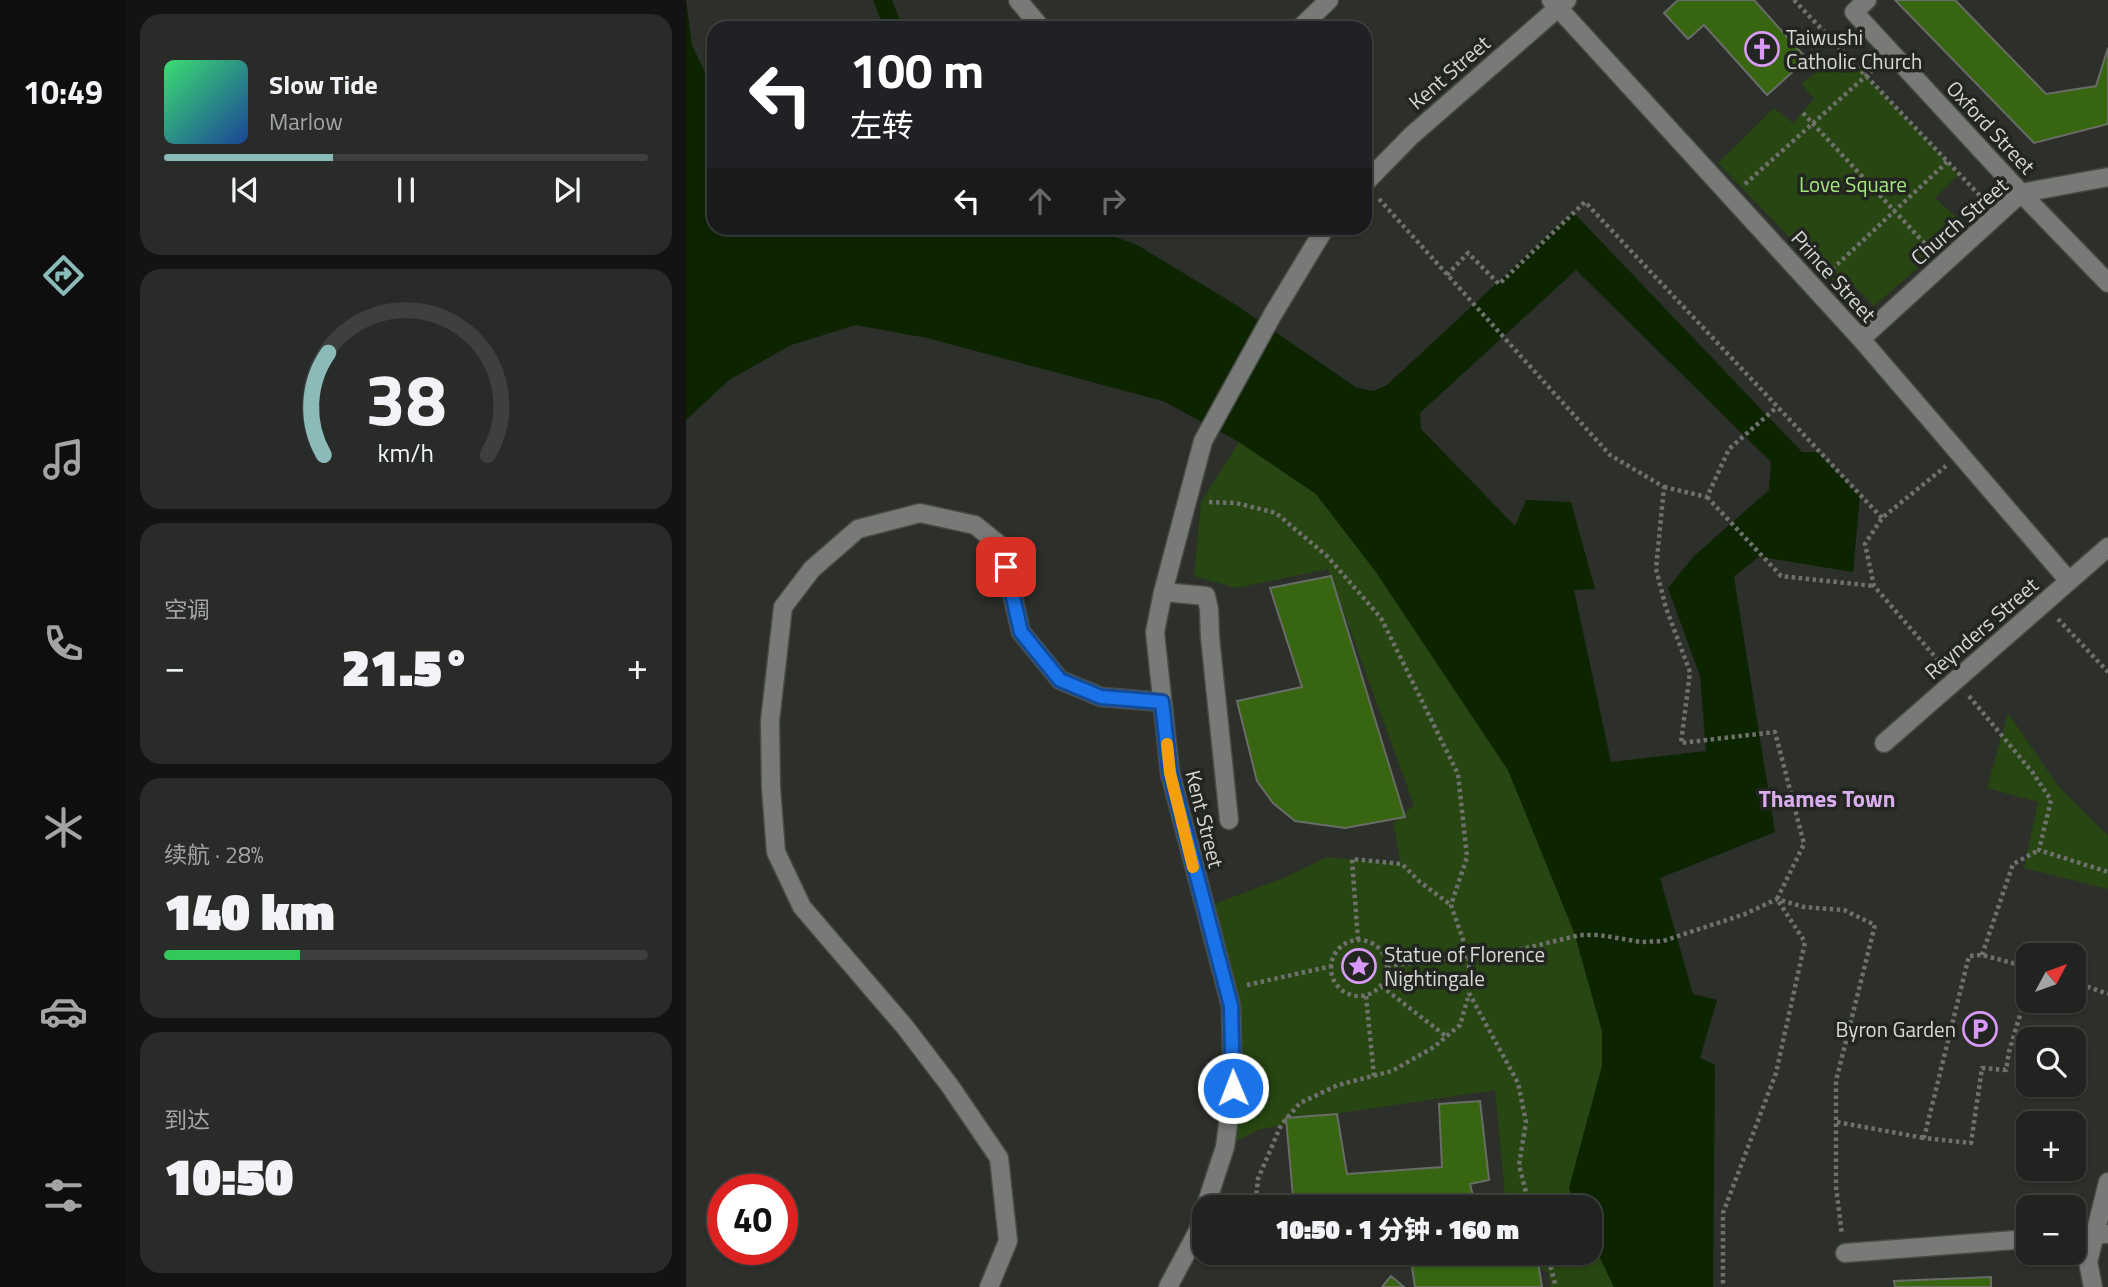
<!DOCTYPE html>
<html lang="zh">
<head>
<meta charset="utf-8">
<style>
  body { margin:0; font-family:"Titillium Web","Noto Sans SC",sans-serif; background:#292b29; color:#f1f3f6; height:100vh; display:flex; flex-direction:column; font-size:26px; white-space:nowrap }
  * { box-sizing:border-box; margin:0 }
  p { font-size:23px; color:#a2a4a5 }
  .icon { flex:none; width:38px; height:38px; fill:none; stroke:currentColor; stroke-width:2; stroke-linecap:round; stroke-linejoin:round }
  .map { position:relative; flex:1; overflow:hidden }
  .sheet { display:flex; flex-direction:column; gap:14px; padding:14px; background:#121312; width:560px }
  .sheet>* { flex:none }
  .banner { position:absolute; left:21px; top:21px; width:665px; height:214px; border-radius:21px; box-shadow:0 2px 5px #0004,0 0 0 2px #3e403e; background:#202124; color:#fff; overflow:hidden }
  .needle { width:46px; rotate:49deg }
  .buttons { position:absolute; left:1330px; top:943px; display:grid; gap:14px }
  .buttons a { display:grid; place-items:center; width:70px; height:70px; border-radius:14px; background:#212320; box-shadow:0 2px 5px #0004,0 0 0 2px #3e403e; font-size:35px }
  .speed { position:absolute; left:21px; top:1174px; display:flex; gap:14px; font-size:35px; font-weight:700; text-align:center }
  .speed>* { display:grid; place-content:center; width:91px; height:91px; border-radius:50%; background:#212320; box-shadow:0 2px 5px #0004,0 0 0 2px #3e403e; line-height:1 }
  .speed .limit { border:10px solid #d22; background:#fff; color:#111 }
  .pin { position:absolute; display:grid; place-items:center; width:60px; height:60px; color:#fff; margin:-30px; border-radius:14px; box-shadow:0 4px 10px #0006 }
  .me { position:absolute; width:77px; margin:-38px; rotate:359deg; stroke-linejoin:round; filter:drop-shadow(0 0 5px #0008) }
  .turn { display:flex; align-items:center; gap:24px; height:147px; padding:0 28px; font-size:32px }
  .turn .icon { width:91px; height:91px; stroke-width:2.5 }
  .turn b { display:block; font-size:49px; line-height:60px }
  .lanes { display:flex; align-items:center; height:66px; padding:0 28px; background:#0003; justify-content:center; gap:35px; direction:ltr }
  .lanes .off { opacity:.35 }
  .big { font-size:52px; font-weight:800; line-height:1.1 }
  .sheet .card { flex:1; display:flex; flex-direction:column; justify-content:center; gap:10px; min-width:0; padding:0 24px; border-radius:21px; background:#292b29 }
  .sheet .dial { align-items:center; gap:0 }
  .dial svg { height:182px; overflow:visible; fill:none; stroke:#3e403e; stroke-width:7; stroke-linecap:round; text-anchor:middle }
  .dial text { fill:#f1f3f6; stroke:none }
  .song { display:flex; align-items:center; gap:21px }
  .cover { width:84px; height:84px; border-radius:10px; background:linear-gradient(135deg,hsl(140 70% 55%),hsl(220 70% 35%)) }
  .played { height:7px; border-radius:4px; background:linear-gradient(90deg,#8bbbb9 35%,#3e403e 35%) }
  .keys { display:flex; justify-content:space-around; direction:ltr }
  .heat { display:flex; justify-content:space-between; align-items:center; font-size:38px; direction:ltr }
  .charge { height:10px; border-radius:5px; background:linear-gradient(90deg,#34c759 28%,#3e403e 0) }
  .trip { position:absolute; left:506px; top:1195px; width:410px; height:70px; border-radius:21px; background:#212320; box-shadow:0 2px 5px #0004,0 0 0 2px #3e403e; font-weight:800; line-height:70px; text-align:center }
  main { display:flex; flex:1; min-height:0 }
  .tab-bar { display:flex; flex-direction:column; width:126px; justify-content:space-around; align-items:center; background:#0d0e0d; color:#a2a4a5 }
  .tab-bar .icon { width:49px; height:49px }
  .tab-bar .active { color:#8bbbb9 }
  .tab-bar b { font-size:32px; color:#f1f3f6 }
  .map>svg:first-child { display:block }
</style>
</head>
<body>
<main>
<nav class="tab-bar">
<b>10:49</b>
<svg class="icon active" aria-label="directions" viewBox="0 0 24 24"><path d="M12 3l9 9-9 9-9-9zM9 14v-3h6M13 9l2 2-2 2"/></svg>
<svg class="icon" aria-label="music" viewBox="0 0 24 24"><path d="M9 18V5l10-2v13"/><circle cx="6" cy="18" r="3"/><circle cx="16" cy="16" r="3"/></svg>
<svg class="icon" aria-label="phone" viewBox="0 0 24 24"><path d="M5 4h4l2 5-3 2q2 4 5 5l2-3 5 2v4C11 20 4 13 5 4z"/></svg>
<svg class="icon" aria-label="climate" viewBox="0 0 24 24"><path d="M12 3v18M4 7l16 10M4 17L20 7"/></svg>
<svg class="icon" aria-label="car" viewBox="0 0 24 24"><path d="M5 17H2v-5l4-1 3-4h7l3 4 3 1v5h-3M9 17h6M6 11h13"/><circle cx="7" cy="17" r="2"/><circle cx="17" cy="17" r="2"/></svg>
<svg class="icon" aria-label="filters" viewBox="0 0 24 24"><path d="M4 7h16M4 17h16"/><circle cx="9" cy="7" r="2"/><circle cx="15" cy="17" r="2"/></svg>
</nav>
<section class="sheet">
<div class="card">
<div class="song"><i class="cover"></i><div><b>Slow Tide</b><p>Marlow</p></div></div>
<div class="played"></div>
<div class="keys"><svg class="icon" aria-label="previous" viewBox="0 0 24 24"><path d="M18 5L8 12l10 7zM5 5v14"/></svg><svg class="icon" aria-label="pause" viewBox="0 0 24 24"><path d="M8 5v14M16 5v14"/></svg><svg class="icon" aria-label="next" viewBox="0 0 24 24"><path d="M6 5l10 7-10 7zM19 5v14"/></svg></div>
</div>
<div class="card dial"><svg viewBox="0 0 100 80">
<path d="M14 69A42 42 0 1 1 86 69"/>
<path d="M14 69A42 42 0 0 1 16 24" stroke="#8bbbb9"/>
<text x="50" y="56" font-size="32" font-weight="700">38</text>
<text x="50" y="72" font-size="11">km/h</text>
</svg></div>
<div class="card"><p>空调</p>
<div class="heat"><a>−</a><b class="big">21.5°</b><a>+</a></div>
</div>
<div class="card"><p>续航 · 28%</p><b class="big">140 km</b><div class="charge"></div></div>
<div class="card"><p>到达</p><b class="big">10:50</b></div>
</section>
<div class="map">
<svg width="1422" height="1287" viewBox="0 0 1422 1287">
  <rect width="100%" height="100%" fill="#2c2f2a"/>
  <path fill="#274611" d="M1156 51 1273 174 1249 198 1280 226 1188 306 1167 285 1157 293 1032 163 1088 108 1107 123 1128 99 1115 84Z
    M553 442 630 494 690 572 822 770 888 932 916 1031V1066L883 1188 891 1207H820L809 1090 655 1113 595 1125 572 1130 539 1147 545 1006 518 908 600 877 641 857 715 864 707 823 728 805 642 569 550 588 508 576 515 502Z
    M1322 713 1373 787 1422 836V889L1338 868 1352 802 1301 788Z
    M903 1235 928 1287H865L862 1272 824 1255 823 1253H903Z"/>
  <path fill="#0c2400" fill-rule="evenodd" d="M0 0 6 45 28 91V228H406L451 245 547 303 671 388 688 391 701 385 887 212 1116 452H1131L1174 496 1167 572 1044 552 1089 832 974 878 1007 994 1031 1000 1014 1058 1029 1065 1027 1287H928L903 1235V1208L891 1207 883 1188 916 1066V1031L888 932 822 770 690 572 630 494 553 442 477 401 241 338 170 325 105 345 43 380 0 420ZM890 270 1085 462 1083 490 1008 556 982 588 1014 676 1020 751 925 762 888 590 909 589 885 502 840 500 829 526 735 429 734 413Z
    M187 0H206L217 28H198Z"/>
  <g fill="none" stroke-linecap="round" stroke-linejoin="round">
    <path stroke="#0c2400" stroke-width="28" d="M1016 585 1085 529"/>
  </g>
  <path fill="#376510" stroke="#696c67" stroke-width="2" d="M992 0H1068L1121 59 1081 95 1018 25 1002 39 978 13Z
    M1209 0H1269L1360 94 1410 86 1422 48V124L1348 143Z
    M645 576 719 817 659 828 609 821 587 803 571 781 551 701 616 687 584 588Z
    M794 1101 803 1180 784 1184 790 1208H717L716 1200 666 1202 667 1208H608L600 1118 651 1114 661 1174 756 1167 753 1104Z
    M724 1253H802L803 1256H851L856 1287H729Z
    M705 1276 718 1287H696Z
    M1305 1277V1287H1209L1208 1281Z"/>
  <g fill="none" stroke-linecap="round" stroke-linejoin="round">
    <g stroke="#474a45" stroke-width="21">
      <path id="minor" d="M332 0 355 28
        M865 0 1175 339 1383 581
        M1181 0 1168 12 1335 193 1422 283
        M614 28 643 0
        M679 183 725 136 881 0
        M1175 339 1335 193 1422 177
        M477 592 520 596 523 609 524 637 543 820
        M1198 743 1422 547
        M519 1208 539 1147 547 1088 545 1006 484 773 469 632 477 592 517 441 587 314 639 228
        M1388 1236 1422 1234
        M1159 1253 1342 1239
        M303 1287 322 1241 313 1158 264 1086 219 1027 116 907 90 852 85 788 84 721 97 607 126 569 172 529 234 513 289 525 315 546 335 632 374 680 415 697 476 702
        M482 1287 512 1231 518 1211
        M1407 1287 1402 1262 1422 1182"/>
    </g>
    <path stroke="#6f716d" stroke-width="4.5" stroke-dasharray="3.5 3.5" stroke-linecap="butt" d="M1108 0 1297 199
      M1117 113 1243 248
      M1059 184 1191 66
      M693 199 924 455 978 487 970 569 980 608 1004 672 995 743 1089 732 1118 844 1091 899 1119 942 1090 1073 1037 1213V1287
      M1141 274 1261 162
      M761 275 782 253 813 284 899 202 1196 518
      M978 487 1021 497 1043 449 1091 407
      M1021 497 1095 576 1188 586
      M523 502 550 503 590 513 641 556 695 618 772 774 781 857 765 905 783 957V993L832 1083 840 1122 833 1165 844 1208
      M1372 619 1422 672
      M1257 666 1188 586 1179 544 1196 518 1260 466
      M1283 696 1347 773 1365 800 1353 850 1422 872
      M672 940 666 859 716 864 734 882 765 905
      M645 968a28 28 0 1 1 56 0a28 28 0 1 1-56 0Z
      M1296 955 1327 864 1353 850
      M701 966 832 950 894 935H913L955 942 977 941 1059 914 1091 899 1118 907 1158 910 1189 925 1150 1081V1187L1156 1235
      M1342 967 1296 955 1283 956 1238 1138 1285 1143 1296 1068 1320 1070 1323 1052 1342 988
      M1388 982 1422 994
      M561 985 646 966
      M695 986 761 1037
      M680 996 688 1076
      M1151 1122 1238 1138
      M569 1208 572 1179 595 1125 614 1103 652 1085 706 1071 748 1047 774 1025 783 994
      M861 1253 870 1287"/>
    <use href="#minor" stroke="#787a77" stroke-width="18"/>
  </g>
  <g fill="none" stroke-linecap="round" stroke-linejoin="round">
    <g stroke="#114b97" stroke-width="18">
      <path id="route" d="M320 567 335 632 374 680 415 697 476 702 484 773 545 1006 547 1088"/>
    </g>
    <use href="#route" stroke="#1a73e8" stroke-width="12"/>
    <path stroke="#f59e0b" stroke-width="12" d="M481 744 484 773 507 867"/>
  </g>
  <defs>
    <g id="church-ring" transform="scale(1.75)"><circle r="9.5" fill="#222520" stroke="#d99af7" stroke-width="1.5"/><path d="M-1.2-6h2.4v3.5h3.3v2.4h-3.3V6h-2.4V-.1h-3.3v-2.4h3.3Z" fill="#d99af7"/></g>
    <g id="sight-ring" transform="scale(1.75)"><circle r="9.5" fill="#222520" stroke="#d99af7" stroke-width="1.5"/><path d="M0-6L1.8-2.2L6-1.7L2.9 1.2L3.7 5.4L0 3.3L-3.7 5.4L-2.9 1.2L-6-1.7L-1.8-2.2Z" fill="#d99af7"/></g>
    <g id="parking-ring" transform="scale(1.75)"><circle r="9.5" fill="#222520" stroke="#d99af7" stroke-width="1.5"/><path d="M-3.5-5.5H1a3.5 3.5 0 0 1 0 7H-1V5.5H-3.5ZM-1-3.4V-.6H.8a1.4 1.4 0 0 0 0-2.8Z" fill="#d99af7"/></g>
  </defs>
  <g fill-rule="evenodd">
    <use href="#church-ring" x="1076" y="49"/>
    <use href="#sight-ring" x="673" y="966"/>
    <use href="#parking-ring" x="1294" y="1029"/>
  </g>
  <g text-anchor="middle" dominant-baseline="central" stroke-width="7" stroke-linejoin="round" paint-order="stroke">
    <g font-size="21" fill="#d6d8d5" stroke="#222520" text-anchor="start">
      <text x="1100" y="37">Taiwushi<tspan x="1100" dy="24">Catholic Church</tspan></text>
      <text x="698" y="954">Statue of Florence<tspan x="698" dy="24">Nightingale</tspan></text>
      <text x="1270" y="1029" text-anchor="end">Byron Garden</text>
    </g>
    <g font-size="21" fill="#d6d8d5" stroke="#222520">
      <text transform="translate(763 72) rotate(-41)">Kent Street</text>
      <text transform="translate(1305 127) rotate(47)">Oxford Street</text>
      <text transform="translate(1273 221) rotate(-41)">Church Street</text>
      <text transform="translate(1148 276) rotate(48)">Prince Street</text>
      <text transform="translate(1295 628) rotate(-41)">Reynders Street</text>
      <text transform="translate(519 819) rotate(76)">Kent Street</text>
    </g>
    <g font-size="21" fill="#a3e57b" stroke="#222520">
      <text x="1167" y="184">Love Square</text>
    </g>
    <g font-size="23" font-weight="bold" fill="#d9adee" stroke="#222520">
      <text x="1141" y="798">Thames Town</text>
    </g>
  </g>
</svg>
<div class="buttons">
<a><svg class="needle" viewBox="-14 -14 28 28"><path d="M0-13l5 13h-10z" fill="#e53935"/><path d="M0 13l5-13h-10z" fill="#a2a4a5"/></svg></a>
<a><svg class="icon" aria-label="search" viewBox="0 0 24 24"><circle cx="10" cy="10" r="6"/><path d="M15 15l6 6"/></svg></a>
<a>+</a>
<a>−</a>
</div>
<div class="speed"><div class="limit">40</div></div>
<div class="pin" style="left:320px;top:567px;background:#d93025"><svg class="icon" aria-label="arrive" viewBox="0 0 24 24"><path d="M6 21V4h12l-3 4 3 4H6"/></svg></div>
<svg class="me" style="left:547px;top:1088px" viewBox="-20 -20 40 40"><circle r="17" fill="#1a73e8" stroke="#fff" stroke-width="3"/><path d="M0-11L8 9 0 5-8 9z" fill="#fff"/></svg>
<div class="trip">10:50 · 1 分钟 · 160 m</div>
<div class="banner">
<div class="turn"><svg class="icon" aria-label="left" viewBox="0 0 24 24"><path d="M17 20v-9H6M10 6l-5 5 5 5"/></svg><div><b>100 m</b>左转</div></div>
<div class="lanes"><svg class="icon" aria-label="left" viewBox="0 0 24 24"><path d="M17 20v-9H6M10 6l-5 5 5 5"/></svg><svg class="icon off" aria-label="ahead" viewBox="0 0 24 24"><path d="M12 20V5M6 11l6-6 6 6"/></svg><svg class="icon off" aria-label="right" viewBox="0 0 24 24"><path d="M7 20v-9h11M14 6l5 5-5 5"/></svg></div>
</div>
</div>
</main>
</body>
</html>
